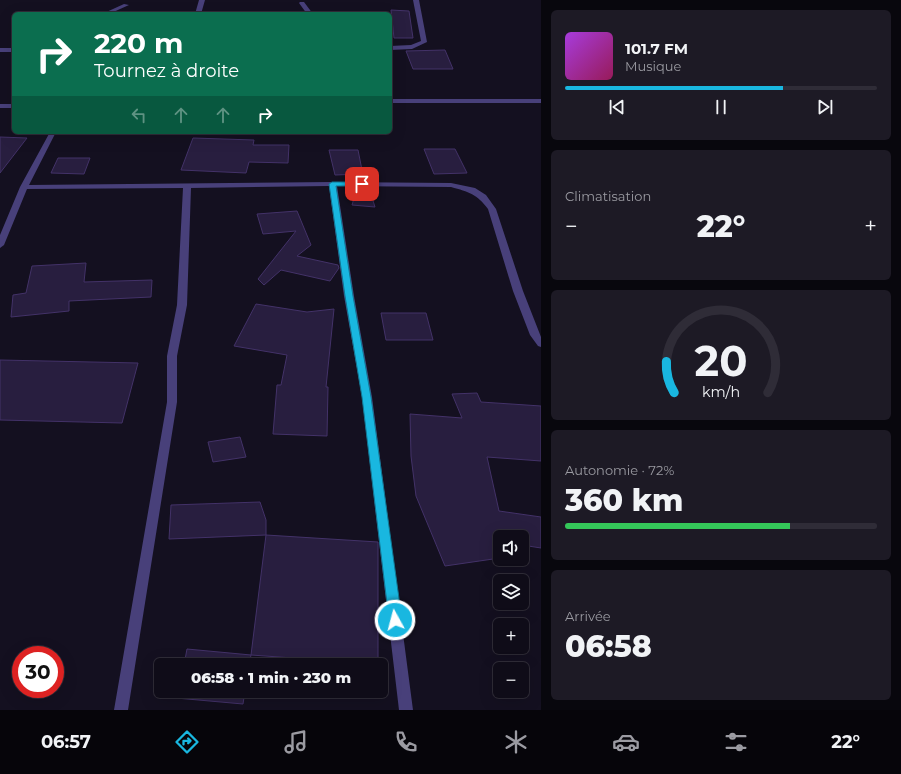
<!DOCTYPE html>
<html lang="fr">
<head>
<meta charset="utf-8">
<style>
  body { margin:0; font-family:Montserrat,sans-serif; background:#1d1a25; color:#f1f3f6; height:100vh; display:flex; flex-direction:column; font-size:15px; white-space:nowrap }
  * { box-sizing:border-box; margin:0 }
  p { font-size:13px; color:#9b9ba2 }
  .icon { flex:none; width:22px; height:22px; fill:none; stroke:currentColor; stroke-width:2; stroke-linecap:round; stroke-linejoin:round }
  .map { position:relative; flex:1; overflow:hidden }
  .panel { display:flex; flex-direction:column; gap:10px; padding:10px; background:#08070d; width:360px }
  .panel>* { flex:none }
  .guide { position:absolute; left:12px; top:12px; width:380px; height:122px; border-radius:6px; box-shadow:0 4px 16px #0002,0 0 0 1px #2f2c37; background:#0b6e4f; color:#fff; overflow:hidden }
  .fabs { position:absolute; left:493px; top:530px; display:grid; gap:8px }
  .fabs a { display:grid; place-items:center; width:36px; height:36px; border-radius:6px; background:#0f0c18; box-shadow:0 4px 16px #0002,0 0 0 1px #2f2c37; font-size:20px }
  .speed { position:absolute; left:12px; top:646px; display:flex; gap:8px; font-size:20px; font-weight:700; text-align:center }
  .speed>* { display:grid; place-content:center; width:52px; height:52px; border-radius:50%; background:#0f0c18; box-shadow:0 4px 16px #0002,0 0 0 1px #2f2c37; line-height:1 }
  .speed .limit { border:6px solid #d22; background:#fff; color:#111 }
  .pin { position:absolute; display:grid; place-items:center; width:34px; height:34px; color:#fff; margin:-17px; border-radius:8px; box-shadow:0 2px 6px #0006 }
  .me { position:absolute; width:44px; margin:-22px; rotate:353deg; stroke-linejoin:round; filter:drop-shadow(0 0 3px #0008) }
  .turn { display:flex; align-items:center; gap:14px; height:84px; padding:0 16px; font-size:18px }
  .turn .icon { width:52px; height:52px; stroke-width:2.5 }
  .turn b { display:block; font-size:28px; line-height:34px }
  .lanes { display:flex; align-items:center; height:38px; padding:0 16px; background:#0003; justify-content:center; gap:20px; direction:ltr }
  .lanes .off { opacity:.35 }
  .big { font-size:30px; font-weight:800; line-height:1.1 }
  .panel .widget { flex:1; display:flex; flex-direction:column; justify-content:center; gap:6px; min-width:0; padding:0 14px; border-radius:6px; background:#1d1a25 }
  .panel .dial { align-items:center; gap:0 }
  .dial svg { height:104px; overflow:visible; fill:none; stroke:#2f2c37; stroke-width:7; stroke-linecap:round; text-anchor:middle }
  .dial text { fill:#f1f3f6; stroke:none }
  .song { display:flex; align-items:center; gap:12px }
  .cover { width:48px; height:48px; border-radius:6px; background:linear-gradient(135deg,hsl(280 70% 55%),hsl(330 70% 35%)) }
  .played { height:4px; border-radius:2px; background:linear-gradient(90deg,#19b7e0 70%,#2f2c37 70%) }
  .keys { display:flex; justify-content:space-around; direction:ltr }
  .heat { display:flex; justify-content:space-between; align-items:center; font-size:22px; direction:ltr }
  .charge { height:6px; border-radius:3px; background:linear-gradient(90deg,#34c759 72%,#2f2c37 0) }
  .trip { position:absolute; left:154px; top:658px; width:234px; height:40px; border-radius:6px; background:#0f0c18; box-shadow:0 4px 16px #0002,0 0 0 1px #2f2c37; font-weight:800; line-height:40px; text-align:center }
  .dock { display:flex; height:64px; justify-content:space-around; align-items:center; background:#06050a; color:#9b9ba2 }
  .dock .icon { width:28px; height:28px }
  .dock .current { color:#19b7e0 }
  .dock b { font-size:18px; color:#f1f3f6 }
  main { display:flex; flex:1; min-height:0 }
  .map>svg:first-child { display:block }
</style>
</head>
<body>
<main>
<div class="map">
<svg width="541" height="710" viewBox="0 0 541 710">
  <rect width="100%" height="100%" fill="#141020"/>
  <path fill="#281e3f" stroke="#433268" d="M391 10 409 11 413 38H394Z
    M445 50 453 69H413L406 51Z
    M0 137 27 138 0 173Z
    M193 138 254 140 253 145H289L288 163 249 162 246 173 181 170Z
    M424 149H455L467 173 434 174Z
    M329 150H358L362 170 363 167 367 181H359L361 174 335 175Z
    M58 158H90L84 174 51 173Z
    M357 188H369L375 207 352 205Z
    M297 211 311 245 297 256 338 265 339 268 330 281 281 270 264 285 258 279 296 231 263 234 257 214Z
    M86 263 84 282 152 280 151 297 69 301V311L11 317 13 295 26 293 32 266Z
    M256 304 307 312 334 309 326 387H328L327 436 273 434 277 385H281L287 355 234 346Z
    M381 313H426L433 340H386Z
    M0 360 138 363 122 423 0 420Z
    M477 393 481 402 541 406V461L487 457 499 511 541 517V548L522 545V537H500V558L445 566 416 496 411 456 410 414 462 418 452 394Z
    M240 437 246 457 213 462 208 442Z
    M260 502 266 520V535L169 539 171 505Z
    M266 535 378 542V664L251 655Z
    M187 649 251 655 249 665H184Z
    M178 691H245L243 704 176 698Z"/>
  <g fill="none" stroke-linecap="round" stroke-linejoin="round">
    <path fill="#48407a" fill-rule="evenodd" d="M199 0H205L201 14H195Z
      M413 0H419L427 42 412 49 390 50V46L411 45 421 41Z
      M300 2H304L313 14H307L299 3Z
      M124 4 129 5 109 14H102Z
      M0 48H14V52H0Z
      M390 99H541V103H390Z
      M0 104H14V108H0Z
      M50 132H56L29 185 333 182 451 183 475 188 486 195 496 209 523 291 541 337V347L538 346 530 335 513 291 488 209C477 194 469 192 451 187L337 186 354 296 372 397 413 710H399L362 397 344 296 329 186 191 188 187 305 177 356V402L128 710H114L167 402V356L177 305 183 188 27 189 4 245 0 248V235L20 187Z"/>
  </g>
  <path fill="#19b7e0" stroke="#107792" d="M332 182H362L366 184 362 186H336L353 296 371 397 402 620 400 623 395 625 391 623 389 620 362 397 345 296 329 184Z"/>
</svg>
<div class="fabs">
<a><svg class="icon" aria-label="sound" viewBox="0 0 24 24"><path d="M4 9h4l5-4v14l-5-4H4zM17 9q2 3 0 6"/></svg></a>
<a><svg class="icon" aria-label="layers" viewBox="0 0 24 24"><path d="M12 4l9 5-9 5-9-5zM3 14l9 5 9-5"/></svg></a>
<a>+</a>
<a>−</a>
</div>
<div class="speed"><div class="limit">30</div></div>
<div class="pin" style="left:362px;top:184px;background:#d93025"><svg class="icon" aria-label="arrive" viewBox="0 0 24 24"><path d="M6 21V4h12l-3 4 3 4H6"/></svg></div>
<svg class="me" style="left:395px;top:620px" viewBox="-20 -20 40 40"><circle r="17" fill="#19b7e0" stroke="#fff" stroke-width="3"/><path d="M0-11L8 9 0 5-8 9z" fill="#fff"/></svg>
<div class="trip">06:58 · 1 min · 230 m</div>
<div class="guide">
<div class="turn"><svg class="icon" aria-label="right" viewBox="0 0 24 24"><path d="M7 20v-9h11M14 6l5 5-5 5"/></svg><div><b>220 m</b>Tournez à droite</div></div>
<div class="lanes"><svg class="icon off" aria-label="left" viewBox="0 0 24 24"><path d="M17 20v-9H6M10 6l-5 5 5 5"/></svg><svg class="icon off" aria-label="ahead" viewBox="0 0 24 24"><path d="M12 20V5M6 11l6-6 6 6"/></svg><svg class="icon off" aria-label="ahead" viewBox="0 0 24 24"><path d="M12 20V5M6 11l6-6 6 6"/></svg><svg class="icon" aria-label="right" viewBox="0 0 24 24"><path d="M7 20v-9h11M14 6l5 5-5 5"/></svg></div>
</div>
</div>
<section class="panel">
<div class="widget">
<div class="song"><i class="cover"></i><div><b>101.7 FM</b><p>Musique</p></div></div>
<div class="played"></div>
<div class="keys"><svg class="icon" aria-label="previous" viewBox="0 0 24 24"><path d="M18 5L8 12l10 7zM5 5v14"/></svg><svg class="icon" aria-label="pause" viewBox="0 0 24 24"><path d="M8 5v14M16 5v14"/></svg><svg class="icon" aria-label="next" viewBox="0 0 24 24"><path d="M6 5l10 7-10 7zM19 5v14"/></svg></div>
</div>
<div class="widget"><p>Climatisation</p>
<div class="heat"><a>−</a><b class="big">22°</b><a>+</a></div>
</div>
<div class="widget dial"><svg viewBox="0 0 100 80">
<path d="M14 69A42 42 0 1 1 86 69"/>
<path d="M14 69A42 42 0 0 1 8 45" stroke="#19b7e0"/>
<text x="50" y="56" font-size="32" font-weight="700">20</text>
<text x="50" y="72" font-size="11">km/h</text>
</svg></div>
<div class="widget"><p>Autonomie · 72%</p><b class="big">360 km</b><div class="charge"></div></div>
<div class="widget"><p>Arrivée</p><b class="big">06:58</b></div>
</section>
</main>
<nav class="dock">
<b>06:57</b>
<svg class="icon current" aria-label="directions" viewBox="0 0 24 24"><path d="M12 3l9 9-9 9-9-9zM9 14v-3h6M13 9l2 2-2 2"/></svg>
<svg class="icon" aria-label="music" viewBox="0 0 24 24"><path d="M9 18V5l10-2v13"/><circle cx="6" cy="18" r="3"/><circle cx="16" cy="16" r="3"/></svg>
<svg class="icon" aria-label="phone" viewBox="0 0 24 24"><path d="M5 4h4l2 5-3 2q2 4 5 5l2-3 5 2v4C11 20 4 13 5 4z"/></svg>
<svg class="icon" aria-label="climate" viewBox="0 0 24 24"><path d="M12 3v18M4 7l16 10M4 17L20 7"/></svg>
<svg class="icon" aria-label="car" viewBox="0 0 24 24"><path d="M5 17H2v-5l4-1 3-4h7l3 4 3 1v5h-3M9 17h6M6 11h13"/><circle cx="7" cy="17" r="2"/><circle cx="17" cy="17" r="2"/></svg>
<svg class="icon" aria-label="filters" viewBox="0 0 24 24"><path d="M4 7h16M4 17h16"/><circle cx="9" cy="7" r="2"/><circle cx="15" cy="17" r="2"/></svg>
<b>22°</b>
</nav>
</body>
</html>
